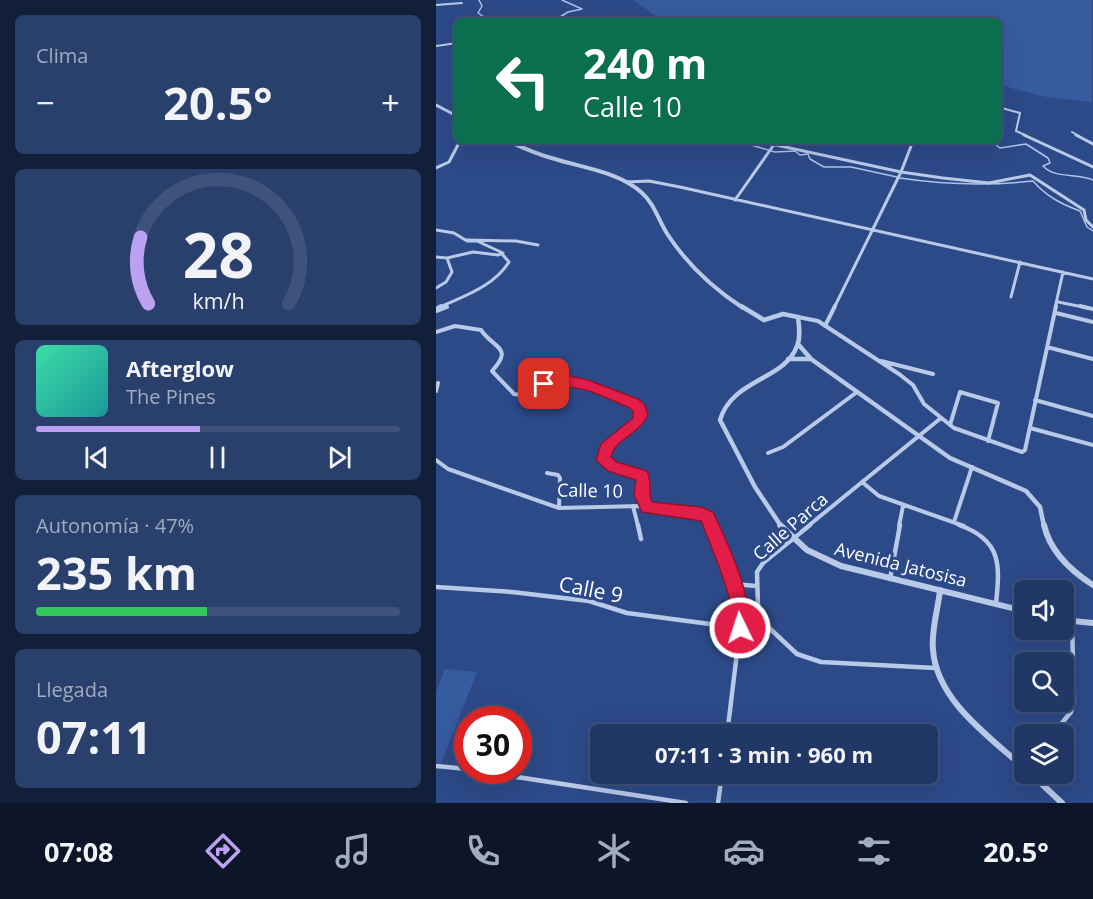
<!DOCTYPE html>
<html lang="es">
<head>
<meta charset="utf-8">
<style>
  body { margin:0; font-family:"Open Sans",sans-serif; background:#293f6c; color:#f1f3f6; height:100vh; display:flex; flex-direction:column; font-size:22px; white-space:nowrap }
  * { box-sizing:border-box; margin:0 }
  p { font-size:20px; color:#a2acbf }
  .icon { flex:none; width:33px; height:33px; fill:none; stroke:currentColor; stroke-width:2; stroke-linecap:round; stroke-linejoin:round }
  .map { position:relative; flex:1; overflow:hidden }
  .side { display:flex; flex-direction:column; gap:15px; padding:15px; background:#121f38; width:436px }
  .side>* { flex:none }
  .guide { position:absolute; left:18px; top:18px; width:548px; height:126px; border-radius:9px; box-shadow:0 6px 24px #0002,0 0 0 2px #3e527a; background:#0b6e4f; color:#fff; overflow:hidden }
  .fabs { position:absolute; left:578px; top:580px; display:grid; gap:12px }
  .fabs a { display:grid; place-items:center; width:60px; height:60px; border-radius:9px; background:#213866; box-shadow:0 6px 24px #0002,0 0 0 2px #3e527a; font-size:30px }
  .speed { position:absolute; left:18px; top:706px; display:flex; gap:12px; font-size:30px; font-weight:700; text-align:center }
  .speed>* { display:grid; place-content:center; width:78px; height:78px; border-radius:50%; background:#213866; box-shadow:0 6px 24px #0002,0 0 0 2px #3e527a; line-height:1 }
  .speed .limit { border:9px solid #d22; background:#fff; color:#111 }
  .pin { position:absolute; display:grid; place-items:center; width:51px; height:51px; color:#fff; margin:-26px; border-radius:12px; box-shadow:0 3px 9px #0006 }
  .me { position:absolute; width:66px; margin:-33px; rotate:356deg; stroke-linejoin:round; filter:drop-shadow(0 0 4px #0008) }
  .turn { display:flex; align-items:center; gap:21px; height:126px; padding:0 30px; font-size:27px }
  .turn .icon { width:78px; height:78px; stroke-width:2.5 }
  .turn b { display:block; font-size:42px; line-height:51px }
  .big { font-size:45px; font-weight:700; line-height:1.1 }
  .side .widget { flex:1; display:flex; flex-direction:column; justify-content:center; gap:9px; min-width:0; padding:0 21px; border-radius:9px; background:#293f6c }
  .side .dial { align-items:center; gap:0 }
  .dial svg { height:156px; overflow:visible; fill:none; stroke:#3e527a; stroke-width:7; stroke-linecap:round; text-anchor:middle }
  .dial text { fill:#f1f3f6; stroke:none }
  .song { display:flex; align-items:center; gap:18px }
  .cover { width:72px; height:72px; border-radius:9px; background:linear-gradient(135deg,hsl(160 70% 55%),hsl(180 70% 35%)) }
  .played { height:6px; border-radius:3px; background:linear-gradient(90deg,#bca0f2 45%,#3e527a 45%) }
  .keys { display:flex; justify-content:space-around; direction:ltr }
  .heat { display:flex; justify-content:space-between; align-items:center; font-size:33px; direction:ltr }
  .charge { height:9px; border-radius:4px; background:linear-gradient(90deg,#34c759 47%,#3e527a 0) }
  .trip { position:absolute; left:154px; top:724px; width:348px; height:60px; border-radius:9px; background:#213866; box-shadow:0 6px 24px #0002,0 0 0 2px #3e527a; font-weight:700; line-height:60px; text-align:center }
  .dock { display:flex; height:96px; justify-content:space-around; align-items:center; background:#0d1629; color:#a2acbf }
  .dock .icon { width:42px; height:42px }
  .dock .on { color:#bca0f2 }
  .dock b { font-size:27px; color:#f1f3f6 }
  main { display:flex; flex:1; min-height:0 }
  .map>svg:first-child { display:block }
</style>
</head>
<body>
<main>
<section class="side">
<div class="widget"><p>Clima</p>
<div class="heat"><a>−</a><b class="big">20.5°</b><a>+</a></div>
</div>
<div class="widget dial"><svg viewBox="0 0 100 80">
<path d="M14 69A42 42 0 1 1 86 69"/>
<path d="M14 69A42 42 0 0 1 10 35" stroke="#bca0f2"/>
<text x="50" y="56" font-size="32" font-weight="700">28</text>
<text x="50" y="72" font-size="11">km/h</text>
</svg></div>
<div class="widget">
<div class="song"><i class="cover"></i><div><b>Afterglow</b><p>The Pines</p></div></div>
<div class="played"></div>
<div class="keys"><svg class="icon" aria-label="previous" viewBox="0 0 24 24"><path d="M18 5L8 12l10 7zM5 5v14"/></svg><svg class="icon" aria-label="pause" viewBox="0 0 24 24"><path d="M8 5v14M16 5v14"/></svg><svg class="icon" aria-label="next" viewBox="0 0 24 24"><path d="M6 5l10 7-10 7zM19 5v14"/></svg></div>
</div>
<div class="widget"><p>Autonomía · 47%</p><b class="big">235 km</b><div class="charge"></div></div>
<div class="widget"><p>Llegada</p><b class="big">07:11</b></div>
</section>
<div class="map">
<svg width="657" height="803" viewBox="0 0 657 803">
  <rect width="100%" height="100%" fill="#2c4a88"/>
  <path fill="#375b9f" d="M197 0H656V102L611 97 563 85 562 21H227Z
    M9 669 41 672 5 763H0V692Z"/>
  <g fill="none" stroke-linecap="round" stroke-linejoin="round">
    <path stroke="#aec3e8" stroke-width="1.5" d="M43 0 46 6 42 13 54 21
      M126 0 146 9 132 12 124 17 130 21
      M562 111 566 115 562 119
      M220 141 243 143 255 141
      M301 141 339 152 359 151 364 155 372 154 374 159 388 167H415L461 177
      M555 141 564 148 590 144 612 158 614 163 607 166C619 179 641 173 657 180
      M464 178C510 185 551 186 597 181 610 196 625 204 644 211L651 227 657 231"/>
    <path stroke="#b9c9e8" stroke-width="2" d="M0 5 26 3
      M0 46 21 43
      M562 107 584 113 580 131 591 136
      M636 132 643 136"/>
    <path stroke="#b9c9e8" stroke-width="3" d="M588 135 657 167
      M640 135 657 144
      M321 141 465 172 507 178 553 183 594 175 648 210 650 220 657 227
      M0 168 13 162 24 141
      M190 182 213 181 244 187 657 279
      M299 200 337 146
      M0 230 18 233 31 241H41L67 253 62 255 37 252 11 258
      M30 240 80 241 102 245
      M0 257 11 258 16 272 10 282 0 288
      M575 297 584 262
      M622 302 652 308
      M2 308C28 296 57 287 73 262L66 254
      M9 308 11 307
      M398 308 465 172 477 141
      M619 308 627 272"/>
    <path stroke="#b9c9e8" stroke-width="4" d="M644 306 657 309
      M0 309 5 306
      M1 311 11 307
      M620 313 657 322
      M362 317 382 321 463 374 477 385 488 404 518 428 586 452 589 450 620 306
      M389 326 399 306
      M0 332 19 326 45 330C58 349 78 347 56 371L78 394C94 398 102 384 117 381 138 377 195 394 205 414 200 433 174 438 167 456L178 467 206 475 207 497 211 508
      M611 347 657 359
      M445 361 497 374
      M0 391 2 383
      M599 400 657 416
      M514 425 524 392 562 403 552 441
      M594 428 657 445
      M332 453 347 447 421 392
      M0 460 12 469 123 508 204 506 235 512 265 514 271 517 275 526
      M111 473 122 475 124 478 123 508
      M426 482 443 496 528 526
      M197 506 202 526
      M518 522 536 467
      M372 526 505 418
      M463 526 467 506"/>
    <path stroke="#b9c9e8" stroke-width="4.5" d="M202 525 205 539
      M274 525 298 584 304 607V628L291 735
      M374 525 327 563 321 572 322 606 330 625 361 654 385 662 499 668
      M523 525C566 540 564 565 560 604
      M454 579 464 525
      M298 584 320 586
      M0 587 76 592 153 601 191 613 304 628
      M616 735 635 712 638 701 636 622
      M0 766 32 769
      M42 771 250 803
      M282 803 286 774"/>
    <path stroke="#b9c9e8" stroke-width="3" d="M0 105 21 116"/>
    <path stroke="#b9c9e8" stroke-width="4" d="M72 141C87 148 103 155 119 159 148 168 182 172 205 192 219 204 222 220 232 235 251 264 278 289 307 308"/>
    <path stroke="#b9c9e8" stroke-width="4.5" d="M305 306 328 320 347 314 362 317C363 326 365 337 361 346 349 380 296 379 284 420L319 487 345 526
      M362 344 375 359 514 458 590 491 604 507 608 526
      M352 359H374"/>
    <path stroke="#b9c9e8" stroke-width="6" d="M344 525 371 550 405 566 588 611
      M608 525C614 551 635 571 657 585
      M504 590C502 610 495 630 497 650 501 701 553 736 588 768
      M627 620 657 623
      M595 774 626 803"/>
  </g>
  <path fill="#e11d48" stroke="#92132f" stroke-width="1.5" d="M129 375 152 380 202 399 208 404 212 414C206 433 178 439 175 457L181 462 211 471C217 482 211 491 216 502L265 507 277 512C290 540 322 605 310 634L304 636 298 634C293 623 297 612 294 601 287 574 276 548 265 521L206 512 198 495 200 480 172 471 160 460 165 444 197 418V411L192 407C160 394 144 382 108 389L102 384 104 380Z"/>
  <g text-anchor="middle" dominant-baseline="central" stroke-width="6" stroke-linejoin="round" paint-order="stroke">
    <g font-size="18" fill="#fff" stroke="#2c4a88">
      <text transform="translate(154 490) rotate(1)">Calle 10</text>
      <text transform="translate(354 526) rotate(-41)">Calle Parca</text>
      <text transform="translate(465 564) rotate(14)">Avenida Jatosisa</text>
    </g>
    <g font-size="21" fill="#fff" stroke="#2c4a88">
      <text transform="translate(155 589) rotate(11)">Calle 9</text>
    </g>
  </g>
</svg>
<div class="fabs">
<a><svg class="icon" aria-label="sound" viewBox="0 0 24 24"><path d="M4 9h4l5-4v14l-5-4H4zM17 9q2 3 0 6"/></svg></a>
<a><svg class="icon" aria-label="search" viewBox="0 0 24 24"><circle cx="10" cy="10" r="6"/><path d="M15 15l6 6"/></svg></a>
<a><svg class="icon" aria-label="layers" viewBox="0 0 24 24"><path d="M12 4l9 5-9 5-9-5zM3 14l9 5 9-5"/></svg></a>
</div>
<div class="speed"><div class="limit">30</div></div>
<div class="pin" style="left:108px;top:384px;background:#d93025"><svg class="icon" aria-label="arrive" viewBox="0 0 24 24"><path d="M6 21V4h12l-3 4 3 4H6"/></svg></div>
<svg class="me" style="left:304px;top:628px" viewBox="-20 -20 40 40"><circle r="17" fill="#e11d48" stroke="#fff" stroke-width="3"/><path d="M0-11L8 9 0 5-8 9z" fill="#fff"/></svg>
<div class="trip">07:11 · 3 min · 960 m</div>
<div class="guide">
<div class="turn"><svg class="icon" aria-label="left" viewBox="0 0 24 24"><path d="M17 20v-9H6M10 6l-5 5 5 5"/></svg><div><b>240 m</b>Calle 10</div></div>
</div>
</div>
</main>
<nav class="dock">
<b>07:08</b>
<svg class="icon on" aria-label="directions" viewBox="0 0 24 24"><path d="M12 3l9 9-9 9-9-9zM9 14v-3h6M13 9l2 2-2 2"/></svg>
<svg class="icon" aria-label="music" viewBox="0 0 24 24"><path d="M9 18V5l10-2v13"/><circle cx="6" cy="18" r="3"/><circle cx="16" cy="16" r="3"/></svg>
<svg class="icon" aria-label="phone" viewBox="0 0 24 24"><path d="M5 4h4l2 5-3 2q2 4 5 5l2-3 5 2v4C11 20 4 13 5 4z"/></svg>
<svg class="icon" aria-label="climate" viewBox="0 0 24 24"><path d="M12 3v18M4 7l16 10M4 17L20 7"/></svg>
<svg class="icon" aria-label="car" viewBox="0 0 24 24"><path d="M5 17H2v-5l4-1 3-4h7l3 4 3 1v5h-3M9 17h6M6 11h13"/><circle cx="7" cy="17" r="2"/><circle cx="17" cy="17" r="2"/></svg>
<svg class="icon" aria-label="filters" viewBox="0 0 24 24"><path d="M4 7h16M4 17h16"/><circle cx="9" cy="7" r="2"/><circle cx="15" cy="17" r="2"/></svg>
<b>20.5°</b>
</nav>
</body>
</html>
